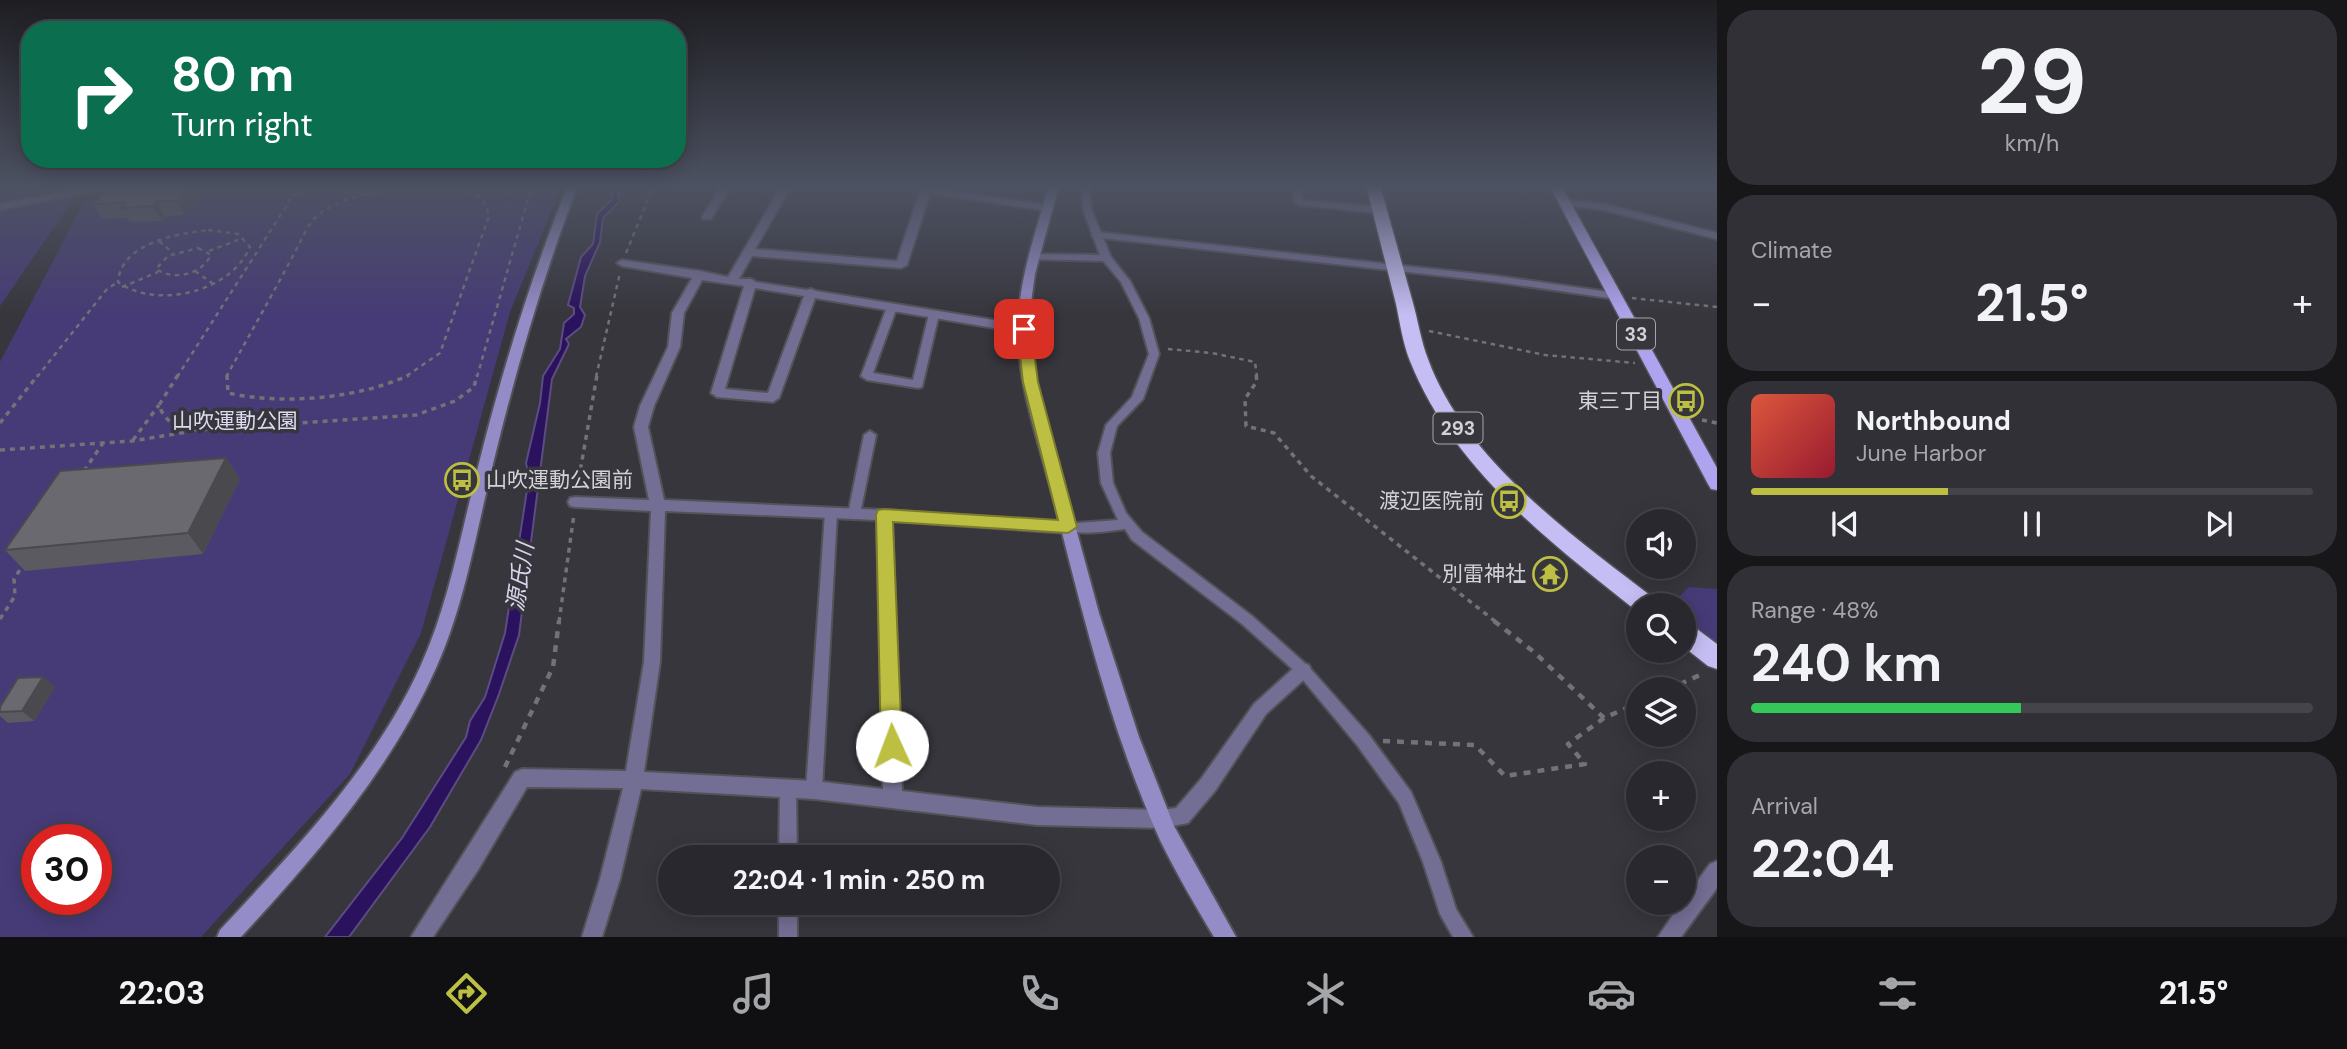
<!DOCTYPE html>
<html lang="en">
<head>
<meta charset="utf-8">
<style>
  body { margin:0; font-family:"DM Sans","Noto Sans JP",sans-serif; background:#313036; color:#f1f3f6; height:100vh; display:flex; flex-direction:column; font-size:26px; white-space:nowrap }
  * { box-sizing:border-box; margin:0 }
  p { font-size:23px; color:#a5a6aa }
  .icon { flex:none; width:38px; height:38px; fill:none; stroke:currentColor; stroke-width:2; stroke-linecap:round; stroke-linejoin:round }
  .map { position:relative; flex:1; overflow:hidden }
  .side { display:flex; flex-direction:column; gap:10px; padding:10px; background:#171619; width:630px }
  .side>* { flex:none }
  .hud { position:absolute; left:21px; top:21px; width:665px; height:147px; border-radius:28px; box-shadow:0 4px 18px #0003,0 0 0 2px #45444a; background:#0b6e4f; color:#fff; overflow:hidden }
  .buttons { position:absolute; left:1626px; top:509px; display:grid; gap:14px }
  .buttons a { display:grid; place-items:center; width:70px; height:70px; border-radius:50%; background:#29282e; box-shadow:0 4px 18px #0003,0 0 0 2px #45444a; font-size:35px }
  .speed { position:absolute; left:21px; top:824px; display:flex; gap:14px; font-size:35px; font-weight:700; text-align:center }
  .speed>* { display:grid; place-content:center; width:91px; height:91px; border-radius:50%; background:#29282e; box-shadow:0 4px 18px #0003,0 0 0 2px #45444a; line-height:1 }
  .speed .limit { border:10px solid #d22; background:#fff; color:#111 }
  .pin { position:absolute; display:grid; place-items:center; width:60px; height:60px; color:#fff; margin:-30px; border-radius:14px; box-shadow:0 4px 10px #0006 }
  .me { position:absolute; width:77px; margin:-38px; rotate:358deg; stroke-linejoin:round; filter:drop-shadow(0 0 5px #0008) }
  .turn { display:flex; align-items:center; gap:24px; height:147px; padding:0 35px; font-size:32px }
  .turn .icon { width:91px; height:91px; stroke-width:2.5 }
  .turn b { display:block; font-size:49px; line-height:60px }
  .big { font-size:52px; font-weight:700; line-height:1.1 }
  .side .widget { flex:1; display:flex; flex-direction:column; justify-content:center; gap:10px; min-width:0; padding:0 24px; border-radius:28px; background:#313036 }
  .side .dial { align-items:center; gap:0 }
  .dial b { font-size:91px; line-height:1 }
  .song { display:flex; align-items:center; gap:21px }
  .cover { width:84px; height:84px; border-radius:10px; background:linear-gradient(135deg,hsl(10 70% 55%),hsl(350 70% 35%)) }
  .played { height:7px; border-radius:4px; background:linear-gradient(90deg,#bdbf43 35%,#45444a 35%) }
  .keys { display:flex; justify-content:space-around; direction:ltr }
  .heat { display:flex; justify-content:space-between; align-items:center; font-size:38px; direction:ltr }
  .charge { height:10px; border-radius:5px; background:linear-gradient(90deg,#34c759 48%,#45444a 0) }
  .trip { position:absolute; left:658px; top:845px; width:402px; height:70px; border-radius:35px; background:#29282e; box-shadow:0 4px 18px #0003,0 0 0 2px #45444a; font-weight:700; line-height:70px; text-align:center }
  .tabs { display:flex; height:112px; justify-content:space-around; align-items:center; background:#101012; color:#a5a6aa }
  .tabs .icon { width:49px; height:49px }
  .tabs .current { color:#bdbf43 }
  .tabs b { font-size:32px; color:#f1f3f6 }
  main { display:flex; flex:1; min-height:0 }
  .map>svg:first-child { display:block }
</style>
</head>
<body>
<main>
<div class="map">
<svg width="1717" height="937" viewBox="0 0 1717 937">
  <rect width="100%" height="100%" fill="#37363d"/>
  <path fill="#463b76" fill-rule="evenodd" d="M0 185H88L81 188 0 306Z
    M147 185H562L510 312 421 633 350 774 201 937H0V362L84 202ZM37 840H96V900H37Z
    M1689 587 1717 589V648L1684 623V606H1669Z"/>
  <path fill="#2a125e" stroke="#5d4c82" stroke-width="2" d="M614 188 624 189 618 195 620 201 603 218 600 242 585 276 580 307 585 315 581 327 566 339 569 344 552 379 519 635 499 694 481 740 430 827 349 937H325L402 838 466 737 470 721 485 697 505 633 529 477 526 463 540 403 543 376 560 349 564 323 574 314V308L568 305 581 257 593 244 597 214 612 199Z"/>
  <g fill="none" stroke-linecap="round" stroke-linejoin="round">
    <g stroke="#535259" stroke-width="4">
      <path id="lane" d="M1082 185H1090L1091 209 1111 257 1130 281 1149 318 1159 354 1143 399 1117 426 1110 453 1113 483 1126 513 1142 532 1252 616 1308 666 1369 735 1411 792 1441 862 1456 909 1473 937H1453L1440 914 1423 862 1399 803 1357 745 1298 674 1242 624 1132 540 1125 529C1105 532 1083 535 1063 530L1062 527 1063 524 1118 520 1101 483 1098 453 1106 425 1132 397 1149 354 1139 318 1121 282 1101 258 1083 209Z
        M1268 185H1299L1303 200 1380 207 1384 210 1380 213 1299 205 1295 202 1292 189 1272 188Z
        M1565 200 1604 204 1717 233V239L1604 210 1562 205V201Z
        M892 304 897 307 873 373 913 380 929 314 934 311 938 312 939 314 922 387 918 388 867 380 861 376 887 307Z
        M870 431 876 435 860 514 859 517H849L848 514 864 435Z
        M831 508 836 510 837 513 822 790 820 795 814 798 808 795 806 790 825 513 826 510Z
        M788 781 794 784 796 789 797 858H779L780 789 782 784Z
        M779 903H797V937H779Z"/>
    </g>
    <g stroke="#535259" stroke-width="4">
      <path id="street" d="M97 185H115L110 188 0 210V204Z
        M722 185H732L711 219H703L702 217Z
        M782 185H792L755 249 897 261 920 191 897 187 895 185H916L1048 205 1053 208 1048 211 930 193 907 265 901 268 752 256 739 279H751L756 282 807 290 811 289 816 291 1024 325 1030 329 1024 333 815 298 779 398 773 402 717 397 711 393 744 286 702 280 684 313 680 347 654 406 648 427 664 500 884 510 1073 523 1075 527 1073 531 1068 533 892 521 902 791 1037 807 1161 810 1176 808 1201 779 1254 704 1297 665 1303 663 1309 665 1311 670 1309 675 1266 714 1215 791 1188 823 1161 828 1037 825 814 799 641 789 620 879 602 937H582L600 879 623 788 527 787 478 870 433 937H411L515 772 522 769 626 771 644 662 651 511 575 507 570 506 568 502 570 498 575 497 649 500 634 427 640 406 668 347 672 313 692 278 622 266 617 263 622 260 700 271 728 277ZM755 288 804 296 768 393 725 389ZM665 511 877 520 883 789 814 781 644 772 660 662Z
        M1097 232 1497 276 1616 293 1622 296 1616 299 1497 282 1093 237 1092 235Z
        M1033 254 1106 255 1111 258 1106 261 1029 259V255Z
        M1717 861V888L1681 937H1658L1681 903H1684V899L1710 864Z"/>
    </g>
    <g stroke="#535259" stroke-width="4">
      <path id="secondary" d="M568 185H578C543 276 516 369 493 464 476 532 465 604 436 668 390 771 317 854 241 937H217L220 930C295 849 375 767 421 665 449 603 461 533 478 467 502 371 531 277 568 185Z
        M1049 185H1059L1035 274 1030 310 1031 349 1038 389 1099 613 1139 737 1174 826 1236 937H1214C1195 905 1176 873 1160 840 1111 732 1083 615 1054 501 1040 445 1018 388 1018 330 1018 280 1036 232 1049 185Z"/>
    </g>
    <g stroke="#535259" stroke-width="3">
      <path id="primary" d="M1549 185H1561L1717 468V490L1711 489 1708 484Z"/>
    </g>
    <g stroke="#535259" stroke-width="3">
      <path id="highway" d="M1366 185H1380C1391 224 1402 264 1413 303 1418 321 1421 341 1428 359 1464 459 1574 537 1655 599L1659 606H1638V612C1551 543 1453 469 1410 361 1403 344 1400 323 1396 304 1386 265 1376 225 1366 185Z
        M1684 623 1693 626 1717 644V669L1708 666 1684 647Z"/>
    </g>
    <path stroke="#737278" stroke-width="2.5" stroke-dasharray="4.5 4.5" stroke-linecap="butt" d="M586 186 651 189
      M208 230 238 234 250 247C231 292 157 310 118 282 121 243 176 234 208 230Z
      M159 241 173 253
      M198 248 211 255C201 275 174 281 156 269L168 256Z
      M209 251 243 238
      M626 253 654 185
      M195 271 212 283
      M122 287 158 272
      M1632 298 1717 307
      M1429 331 1545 355 1635 363
      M1168 349 1212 353 1255 362 1257 377
      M37 377 107 289 118 282
      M177 377 292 197 310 185
      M226 377C249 336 272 295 294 254 300 243 307 225 316 217 344 191 409 185 445 187 467 189 485 193 489 216L440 353 405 377
      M477 377 532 185
      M596 377 620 273"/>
    <path stroke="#737278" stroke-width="3.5" stroke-dasharray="5 5" stroke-linecap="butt" d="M178 375 159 405C165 424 180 428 198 430L416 415 455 401 474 387 477 375
      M227 375 228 393C282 405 358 399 409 375
      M1256 375 1257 381 1245 399 1246 426 1274 433 1311 476 1496 622
      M1702 420 1717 423
      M0 423 38 375
      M133 440 159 405
      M0 450 132 441 193 431
      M84 471 103 443
      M577 489 597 375
      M0 619 15 596 14 579 23 565
      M559 622 574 514"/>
    <path stroke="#737278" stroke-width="4.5" stroke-dasharray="7 7" stroke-linecap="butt" d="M1494 621 1534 652 1604 718
      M1667 690 1702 674
      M1383 741 1475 745 1505 776 1585 764 1568 744 1604 718 1638 703
      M505 767 553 667 559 621"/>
    <use href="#lane" fill="#736e93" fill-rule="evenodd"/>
    <use href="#street" fill="#736e93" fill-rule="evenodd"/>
    <use href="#secondary" fill="#948cc6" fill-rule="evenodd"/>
    <use href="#primary" fill="#aea3ee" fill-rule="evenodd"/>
    <use href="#highway" fill="#c5bef4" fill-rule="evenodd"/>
  </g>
  <path fill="#5b5a60" d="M204 191 185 215 165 216 162 221 130 222 127 218 102 219 93 204Z
    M226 458 240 479 203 554 25 571 5 550Z
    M55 687 34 721 8 723 0 716V707Z"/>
  <path fill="#4a4a4e" d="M190 185H201L204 191 185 215 177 201Z
    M157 201 165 216 162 221 153 206Z
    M226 458 240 479 203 554 188 533Z
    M43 677 55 687 34 721 22 711Z"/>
  <path fill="#6a6970" stroke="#4a4a4e" stroke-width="2" d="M111 185H190L177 201H157L153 206 121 208 126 203 93 204Z
    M226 458 188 533 5 550 60 471Z
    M43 677 22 711 0 712V707L18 678Z"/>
  <linearGradient id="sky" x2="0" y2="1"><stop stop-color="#1e1e22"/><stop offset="0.59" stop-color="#4d5262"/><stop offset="1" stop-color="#4d5262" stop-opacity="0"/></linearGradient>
  <rect width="1717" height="316" fill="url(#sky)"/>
  <path fill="#bdbf43" stroke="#7b7c2c" stroke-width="2" d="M1024 325 1031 329 1038 382 1077 527 1068 533 893 522 902 746 899 753 892 756 884 753 881 746 876 515 878 510 884 509 1058 520 1023 382 1017 329Z"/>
  <defs>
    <g id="bus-ring" transform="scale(1.75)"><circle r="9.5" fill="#37363d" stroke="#bdbf43" stroke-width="1.5"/><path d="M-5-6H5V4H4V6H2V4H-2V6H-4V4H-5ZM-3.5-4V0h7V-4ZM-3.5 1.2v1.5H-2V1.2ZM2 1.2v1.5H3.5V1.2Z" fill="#bdbf43"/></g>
    <g id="temple-ring" transform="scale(1.75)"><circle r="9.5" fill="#37363d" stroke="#bdbf43" stroke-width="1.5"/><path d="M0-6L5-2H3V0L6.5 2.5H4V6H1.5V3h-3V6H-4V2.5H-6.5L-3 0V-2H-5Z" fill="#bdbf43"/></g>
  </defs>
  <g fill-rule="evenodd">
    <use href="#bus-ring" x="1686" y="401"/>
    <use href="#bus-ring" x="462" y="480"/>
    <use href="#bus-ring" x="1509" y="501"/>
    <use href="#temple-ring" x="1550" y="574"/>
  </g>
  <g text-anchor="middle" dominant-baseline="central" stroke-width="7" stroke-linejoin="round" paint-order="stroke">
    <g fill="#37363d" stroke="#a4a4a9" stroke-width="2">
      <rect x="1617" y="318.5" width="38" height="31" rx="5"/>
      <rect x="1433.5" y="412.5" width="49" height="31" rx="5"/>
    </g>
    <g font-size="19" font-weight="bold" fill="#d3d3d7">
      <text x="1636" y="334">33</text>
      <text x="1458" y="428">293</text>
    </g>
    <g font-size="21" fill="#d3d3d7" stroke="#37363d" text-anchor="end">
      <text x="1662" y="401">東三丁目</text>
      <text x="486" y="480" text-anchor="start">山吹運動公園前</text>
      <text x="1484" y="501">渡辺医院前</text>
      <text x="1526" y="574">別雷神社</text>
    </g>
    <g font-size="21" fill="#dcdaf1" stroke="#37363d">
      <text x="235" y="421">山吹運動公園</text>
    </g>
    <g font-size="23" font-style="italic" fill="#d8d6ed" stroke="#37363d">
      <text transform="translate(520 577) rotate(-81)">源氏川</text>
    </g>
  </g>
</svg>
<div class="buttons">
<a><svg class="icon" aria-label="sound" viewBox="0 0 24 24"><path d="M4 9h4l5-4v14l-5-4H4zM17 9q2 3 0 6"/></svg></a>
<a><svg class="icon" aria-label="search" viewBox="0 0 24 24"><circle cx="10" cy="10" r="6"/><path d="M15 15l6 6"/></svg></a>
<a><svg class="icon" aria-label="layers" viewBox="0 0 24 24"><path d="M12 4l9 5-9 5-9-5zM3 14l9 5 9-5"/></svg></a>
<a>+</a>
<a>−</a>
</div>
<div class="speed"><div class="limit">30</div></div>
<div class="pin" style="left:1024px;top:329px;background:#d93025"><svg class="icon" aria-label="arrive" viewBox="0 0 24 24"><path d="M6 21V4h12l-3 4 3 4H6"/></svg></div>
<svg class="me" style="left:892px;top:746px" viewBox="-20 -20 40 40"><circle r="19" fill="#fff"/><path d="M0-13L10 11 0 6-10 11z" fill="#bdbf43"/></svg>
<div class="trip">22:04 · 1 min · 250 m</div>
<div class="hud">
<div class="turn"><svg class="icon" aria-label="right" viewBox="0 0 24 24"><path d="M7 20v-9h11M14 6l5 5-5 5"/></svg><div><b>80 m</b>Turn right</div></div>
</div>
</div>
<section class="side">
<div class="widget dial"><b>29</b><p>km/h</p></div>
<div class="widget"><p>Climate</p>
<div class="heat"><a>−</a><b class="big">21.5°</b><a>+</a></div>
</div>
<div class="widget">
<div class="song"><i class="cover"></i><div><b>Northbound</b><p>June Harbor</p></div></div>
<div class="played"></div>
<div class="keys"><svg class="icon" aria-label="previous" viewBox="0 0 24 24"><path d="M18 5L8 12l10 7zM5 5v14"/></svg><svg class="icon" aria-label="pause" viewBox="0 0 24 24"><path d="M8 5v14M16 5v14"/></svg><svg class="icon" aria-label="next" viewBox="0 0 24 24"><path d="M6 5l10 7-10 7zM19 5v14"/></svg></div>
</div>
<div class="widget"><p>Range · 48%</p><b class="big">240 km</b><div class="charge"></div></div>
<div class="widget"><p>Arrival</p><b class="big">22:04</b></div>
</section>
</main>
<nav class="tabs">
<b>22:03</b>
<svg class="icon current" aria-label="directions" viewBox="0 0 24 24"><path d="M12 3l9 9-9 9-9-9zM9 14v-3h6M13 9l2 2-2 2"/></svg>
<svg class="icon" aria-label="music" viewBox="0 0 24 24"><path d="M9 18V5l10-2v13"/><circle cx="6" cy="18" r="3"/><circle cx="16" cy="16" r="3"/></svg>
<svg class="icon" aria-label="phone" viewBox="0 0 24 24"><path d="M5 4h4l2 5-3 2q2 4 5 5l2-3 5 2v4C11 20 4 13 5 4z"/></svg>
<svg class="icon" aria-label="climate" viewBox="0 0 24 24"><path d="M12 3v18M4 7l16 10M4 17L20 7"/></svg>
<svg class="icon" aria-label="car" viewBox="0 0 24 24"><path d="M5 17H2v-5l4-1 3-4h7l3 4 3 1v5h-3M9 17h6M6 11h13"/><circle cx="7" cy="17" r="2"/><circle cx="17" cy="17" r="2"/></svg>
<svg class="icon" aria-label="filters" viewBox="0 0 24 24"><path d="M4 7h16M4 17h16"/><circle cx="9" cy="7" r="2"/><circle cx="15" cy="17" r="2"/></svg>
<b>21.5°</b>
</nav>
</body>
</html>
